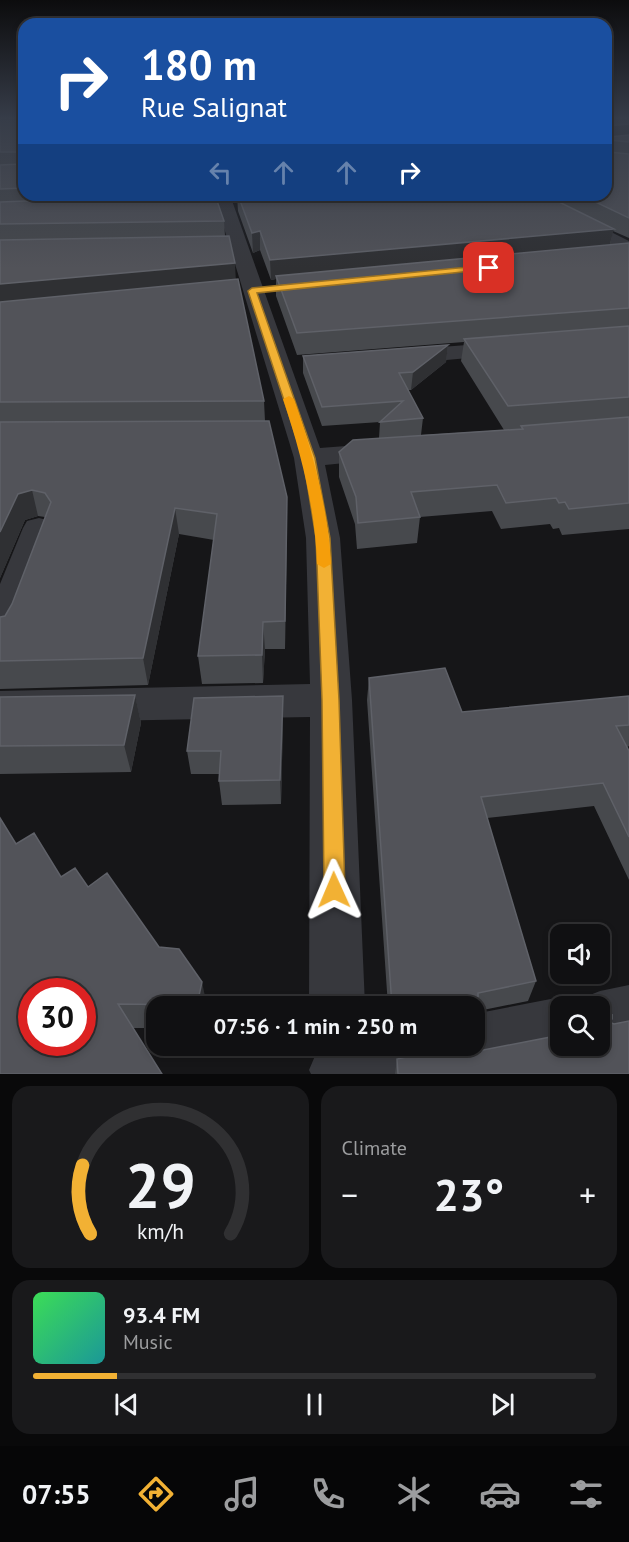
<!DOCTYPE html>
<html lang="en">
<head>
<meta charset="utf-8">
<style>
  body { margin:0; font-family:"PT Sans",sans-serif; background:#19191b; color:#f1f3f6; height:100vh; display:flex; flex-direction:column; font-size:22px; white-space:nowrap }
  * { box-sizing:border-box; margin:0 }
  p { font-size:20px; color:#9c9d9f }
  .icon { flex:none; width:33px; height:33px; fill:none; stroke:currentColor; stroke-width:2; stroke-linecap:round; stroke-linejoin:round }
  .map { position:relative; height:1074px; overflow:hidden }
  .drawer { display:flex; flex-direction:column; gap:12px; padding:12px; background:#09090a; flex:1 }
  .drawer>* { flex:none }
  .top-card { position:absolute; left:18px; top:18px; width:594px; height:183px; border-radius:18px; box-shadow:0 3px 9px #0003,0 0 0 2px #303032; background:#1a4fa0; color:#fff; overflow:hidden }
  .controls { position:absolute; left:550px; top:924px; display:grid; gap:12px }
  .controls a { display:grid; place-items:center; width:60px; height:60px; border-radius:12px; background:#101012; box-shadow:0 3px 9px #0003,0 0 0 2px #303032; font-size:30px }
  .speed { position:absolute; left:18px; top:978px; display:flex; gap:12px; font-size:30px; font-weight:700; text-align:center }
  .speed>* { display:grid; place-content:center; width:78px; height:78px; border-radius:50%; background:#101012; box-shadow:0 3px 9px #0003,0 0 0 2px #303032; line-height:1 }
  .speed .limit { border:9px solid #d22; background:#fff; color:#111 }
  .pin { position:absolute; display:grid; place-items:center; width:51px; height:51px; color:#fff; margin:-26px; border-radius:12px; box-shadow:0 3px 9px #0006 }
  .me { position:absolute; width:66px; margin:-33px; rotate:359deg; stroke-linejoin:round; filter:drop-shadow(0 0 4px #0008) }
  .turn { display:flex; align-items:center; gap:21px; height:126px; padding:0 24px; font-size:27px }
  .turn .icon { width:78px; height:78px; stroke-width:2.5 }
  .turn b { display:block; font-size:42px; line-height:51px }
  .lanes { display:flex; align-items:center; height:57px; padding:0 24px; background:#0003; justify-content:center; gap:30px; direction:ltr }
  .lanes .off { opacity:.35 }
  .big { font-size:45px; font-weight:800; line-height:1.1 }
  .drawer .card { flex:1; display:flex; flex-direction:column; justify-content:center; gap:9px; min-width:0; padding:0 21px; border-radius:18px; background:#19191b }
  .drawer .dial { align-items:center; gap:0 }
  .dial svg { height:156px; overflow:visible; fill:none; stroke:#303032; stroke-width:7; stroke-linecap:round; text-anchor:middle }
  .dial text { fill:#f1f3f6; stroke:none }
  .song { display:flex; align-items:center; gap:18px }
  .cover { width:72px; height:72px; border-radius:9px; background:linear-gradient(135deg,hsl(130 70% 55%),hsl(180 70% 35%)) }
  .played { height:6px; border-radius:3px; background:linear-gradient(90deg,#f2b134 15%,#303032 15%) }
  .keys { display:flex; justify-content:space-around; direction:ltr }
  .heat { display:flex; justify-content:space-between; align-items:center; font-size:33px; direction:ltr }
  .drawer .tiles { flex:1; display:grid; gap:12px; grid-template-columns:1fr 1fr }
  .card:last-child { grid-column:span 2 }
  .trip { position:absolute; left:146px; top:996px; width:339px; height:60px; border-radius:18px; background:#101012; box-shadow:0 3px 9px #0003,0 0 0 2px #303032; font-weight:800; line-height:60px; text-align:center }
  .dock { display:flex; height:96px; justify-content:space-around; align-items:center; background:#060607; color:#9c9d9f }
  .dock .icon { width:42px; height:42px }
  .dock .on { color:#f2b134 }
  .dock b { font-size:27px; color:#f1f3f6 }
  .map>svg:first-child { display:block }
</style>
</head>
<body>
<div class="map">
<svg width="629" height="1074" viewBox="0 0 629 1074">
  <rect width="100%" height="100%" fill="#161618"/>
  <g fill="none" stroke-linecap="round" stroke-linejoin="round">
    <path fill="#37383d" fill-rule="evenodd" d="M214 195H230L320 448 385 443 395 446 399 452 395 458 325 465 340 538 352 700 365 1006H309L310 717 0 723V691L310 684 306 538 294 458Z
      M517 195H537L629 241V254L519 198Z
      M506 342 514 344 518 349 514 354 402 364 393 362 390 357 393 352 402 350Z
      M39 518 51 521 55 528 19 631 13 641 0 645V584L23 528 27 521Z
      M629 985V1041L600 1047 595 1046H600V1006H561V1046H582L561 1055 465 1074H311L309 1070 318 1049 326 1046H474V1014L561 997 578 1004 580 999 600 991Z"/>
  </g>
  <path fill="#47494d" d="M0 118H24V195H215L224 221 225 236 264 401 265 421 287 497V523L285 649H265L263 683 202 684 198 656 214 540 179 534 148 685 0 689V617L5 616 12 604 45 517 38 516 25 520 0 578Z
    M606 118H629V238L613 231 610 245 629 243V529L562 535 559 528 553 529 550 524 501 529 492 511 420 517 417 543 357 549 355 524 339 477V452L379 438 380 422 322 426 303 373V356L448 345 446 362 411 390H408L423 418 421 435 504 430 461 361 464 342 297 355 276 296V279L271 280 260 250 253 253 238 211 237 196 233 197 232 195H606Z
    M369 678 462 712 629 696V746L627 747 629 751V880L594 806 487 818 536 981 528 1001 478 1011V1024L474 1036V1006H388L367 700Z
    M135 695 141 723 131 772 0 774V697Z
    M283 696V720L281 804 222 805 219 781V774H191L187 751Z
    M16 844 61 877 88 887 159 947 207 1006H156V1028H133Z
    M600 1017 612 1019 610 1022 614 1024 629 1074H395L397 1059 473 1052 600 1046Z"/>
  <path fill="#2f3033" d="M629 124V138L606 140 607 126Z
    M614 229 609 247 276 276V279L271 280 270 260Z
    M260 231V250L253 253 252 233Z
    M235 263 236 283 0 306V284Z
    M448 345 446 362 411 390 413 372Z
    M32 490 38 516 25 520 0 578V532L18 494Z
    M287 497V523L285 649V621Z
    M175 508 179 534 148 685 143 658Z
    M263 622 265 649 263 683 262 655Z
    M135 695 141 723 131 772 124 745Z
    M283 696V720L281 804 280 780Z
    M202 982 207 1006H197V1005Z"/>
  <path fill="#525359" stroke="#5f6168" stroke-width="1.5" fill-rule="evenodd" d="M0 118 21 119 24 118V188L0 189V165L22 164V152H0Z
    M606 118H629V124L607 126V135L609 137 629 135V142L609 140 607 143 608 152 629 154V218L581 195H606Z
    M182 195H215L224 221 0 224V202Z
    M238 195H545L614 229 270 260 260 231 252 233Z
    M229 236 235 263 0 284V240Z
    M629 243V308L297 333 276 276Z
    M238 279 264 401 0 402V302Z
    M629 326V397L508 406 464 339Z
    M448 345 413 372 399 373 423 418 380 422 403 401 322 407 303 356Z
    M629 417V503L569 509 565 502 559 503 556 498 506 503 497 485 411 492 420 517 358 523 356 497 339 452 353 440 523 429 521 426Z
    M269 421 287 497 285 621 263 622 262 655 198 656 217 514 175 508 143 658 0 661V617L5 616 12 604 51 502 45 493 32 490 18 494 0 532V422Z
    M445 668 462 712 629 696V725L616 726 629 751V837L603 783 481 797 536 981 478 993V1024H474V1006H392L369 678Z
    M135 695 124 745 0 746V697Z
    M283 696 280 780 219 781 221 751H187L194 698Z
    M0 818 16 844 34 833 61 877 75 868 88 887 107 873 159 947 179 949 202 982 197 1005 118 1004 162 1074H0ZM32 992H82V1042H32Z
    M612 1015V1019L606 1021 614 1024 629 1021V1074H398L397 1059 430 1052H473L561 1035V1046H600V1017Z"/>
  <linearGradient id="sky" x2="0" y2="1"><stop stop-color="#0c0c0d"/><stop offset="0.44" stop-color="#363c48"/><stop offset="1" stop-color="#363c48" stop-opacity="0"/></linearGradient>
  <rect width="629" height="268" fill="url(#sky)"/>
  <path fill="#f2b134" stroke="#9d7322" stroke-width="1.5" d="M489 265 493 268 492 269 257 293 315 458 330 538 339 700 345 890 342 897 334 900 327 897 324 890 322 700 316 538 303 458 248 291 252 288Z"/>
  <path fill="#f59e0b" d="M289 396 294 399C313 453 328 507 331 564L324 568 317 564C315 507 301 453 283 399Z"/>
</svg>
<div class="controls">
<a><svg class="icon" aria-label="sound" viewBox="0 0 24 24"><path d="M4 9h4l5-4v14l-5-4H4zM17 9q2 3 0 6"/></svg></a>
<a><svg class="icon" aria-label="search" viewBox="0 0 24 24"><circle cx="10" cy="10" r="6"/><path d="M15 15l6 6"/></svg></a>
</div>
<div class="speed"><div class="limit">30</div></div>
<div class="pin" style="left:489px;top:268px;background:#d93025"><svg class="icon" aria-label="arrive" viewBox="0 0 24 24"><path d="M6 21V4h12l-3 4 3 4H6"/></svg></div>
<svg class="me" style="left:334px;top:890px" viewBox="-20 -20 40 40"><path d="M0-17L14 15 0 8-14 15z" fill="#f2b134" stroke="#fff" stroke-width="4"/></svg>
<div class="trip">07:56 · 1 min · 250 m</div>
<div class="top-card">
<div class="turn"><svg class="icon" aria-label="right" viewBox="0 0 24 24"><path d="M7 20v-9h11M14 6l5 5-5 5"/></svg><div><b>180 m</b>Rue Salignat</div></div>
<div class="lanes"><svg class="icon off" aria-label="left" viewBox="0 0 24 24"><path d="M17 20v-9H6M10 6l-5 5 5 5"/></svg><svg class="icon off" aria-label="ahead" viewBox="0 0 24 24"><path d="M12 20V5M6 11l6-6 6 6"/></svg><svg class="icon off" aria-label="ahead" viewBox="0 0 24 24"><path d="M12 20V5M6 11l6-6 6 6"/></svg><svg class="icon" aria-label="right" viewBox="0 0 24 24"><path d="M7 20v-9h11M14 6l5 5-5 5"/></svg></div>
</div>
</div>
<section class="drawer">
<div class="tiles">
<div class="card dial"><svg viewBox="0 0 100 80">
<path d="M14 69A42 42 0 1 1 86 69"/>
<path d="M14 69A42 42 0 0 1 10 34" stroke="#f2b134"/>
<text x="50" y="56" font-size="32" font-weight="700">29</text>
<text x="50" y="72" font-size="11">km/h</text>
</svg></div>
<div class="card"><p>Climate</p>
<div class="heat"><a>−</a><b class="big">23°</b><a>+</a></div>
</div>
<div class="card">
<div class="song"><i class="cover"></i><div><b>93.4 FM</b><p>Music</p></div></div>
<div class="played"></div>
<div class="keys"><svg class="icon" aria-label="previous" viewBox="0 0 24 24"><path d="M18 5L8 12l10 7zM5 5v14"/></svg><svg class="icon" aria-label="pause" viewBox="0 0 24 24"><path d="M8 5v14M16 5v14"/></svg><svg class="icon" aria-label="next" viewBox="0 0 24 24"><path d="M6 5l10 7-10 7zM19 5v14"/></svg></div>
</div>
</div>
</section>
<nav class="dock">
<b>07:55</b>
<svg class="icon on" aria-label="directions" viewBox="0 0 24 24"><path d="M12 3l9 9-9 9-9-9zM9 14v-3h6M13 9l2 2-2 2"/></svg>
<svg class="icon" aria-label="music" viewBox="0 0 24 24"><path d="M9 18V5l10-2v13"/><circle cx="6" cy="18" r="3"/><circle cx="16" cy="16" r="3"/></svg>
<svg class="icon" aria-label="phone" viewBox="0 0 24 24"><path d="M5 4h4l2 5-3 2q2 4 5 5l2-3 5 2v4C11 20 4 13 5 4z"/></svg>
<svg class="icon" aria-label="climate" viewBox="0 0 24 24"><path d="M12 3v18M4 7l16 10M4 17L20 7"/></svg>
<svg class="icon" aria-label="car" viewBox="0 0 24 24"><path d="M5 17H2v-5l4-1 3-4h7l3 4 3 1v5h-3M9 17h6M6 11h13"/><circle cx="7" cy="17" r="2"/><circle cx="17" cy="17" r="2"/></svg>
<svg class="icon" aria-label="filters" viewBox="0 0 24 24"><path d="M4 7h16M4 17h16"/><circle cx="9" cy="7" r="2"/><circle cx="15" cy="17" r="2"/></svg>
</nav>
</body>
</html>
